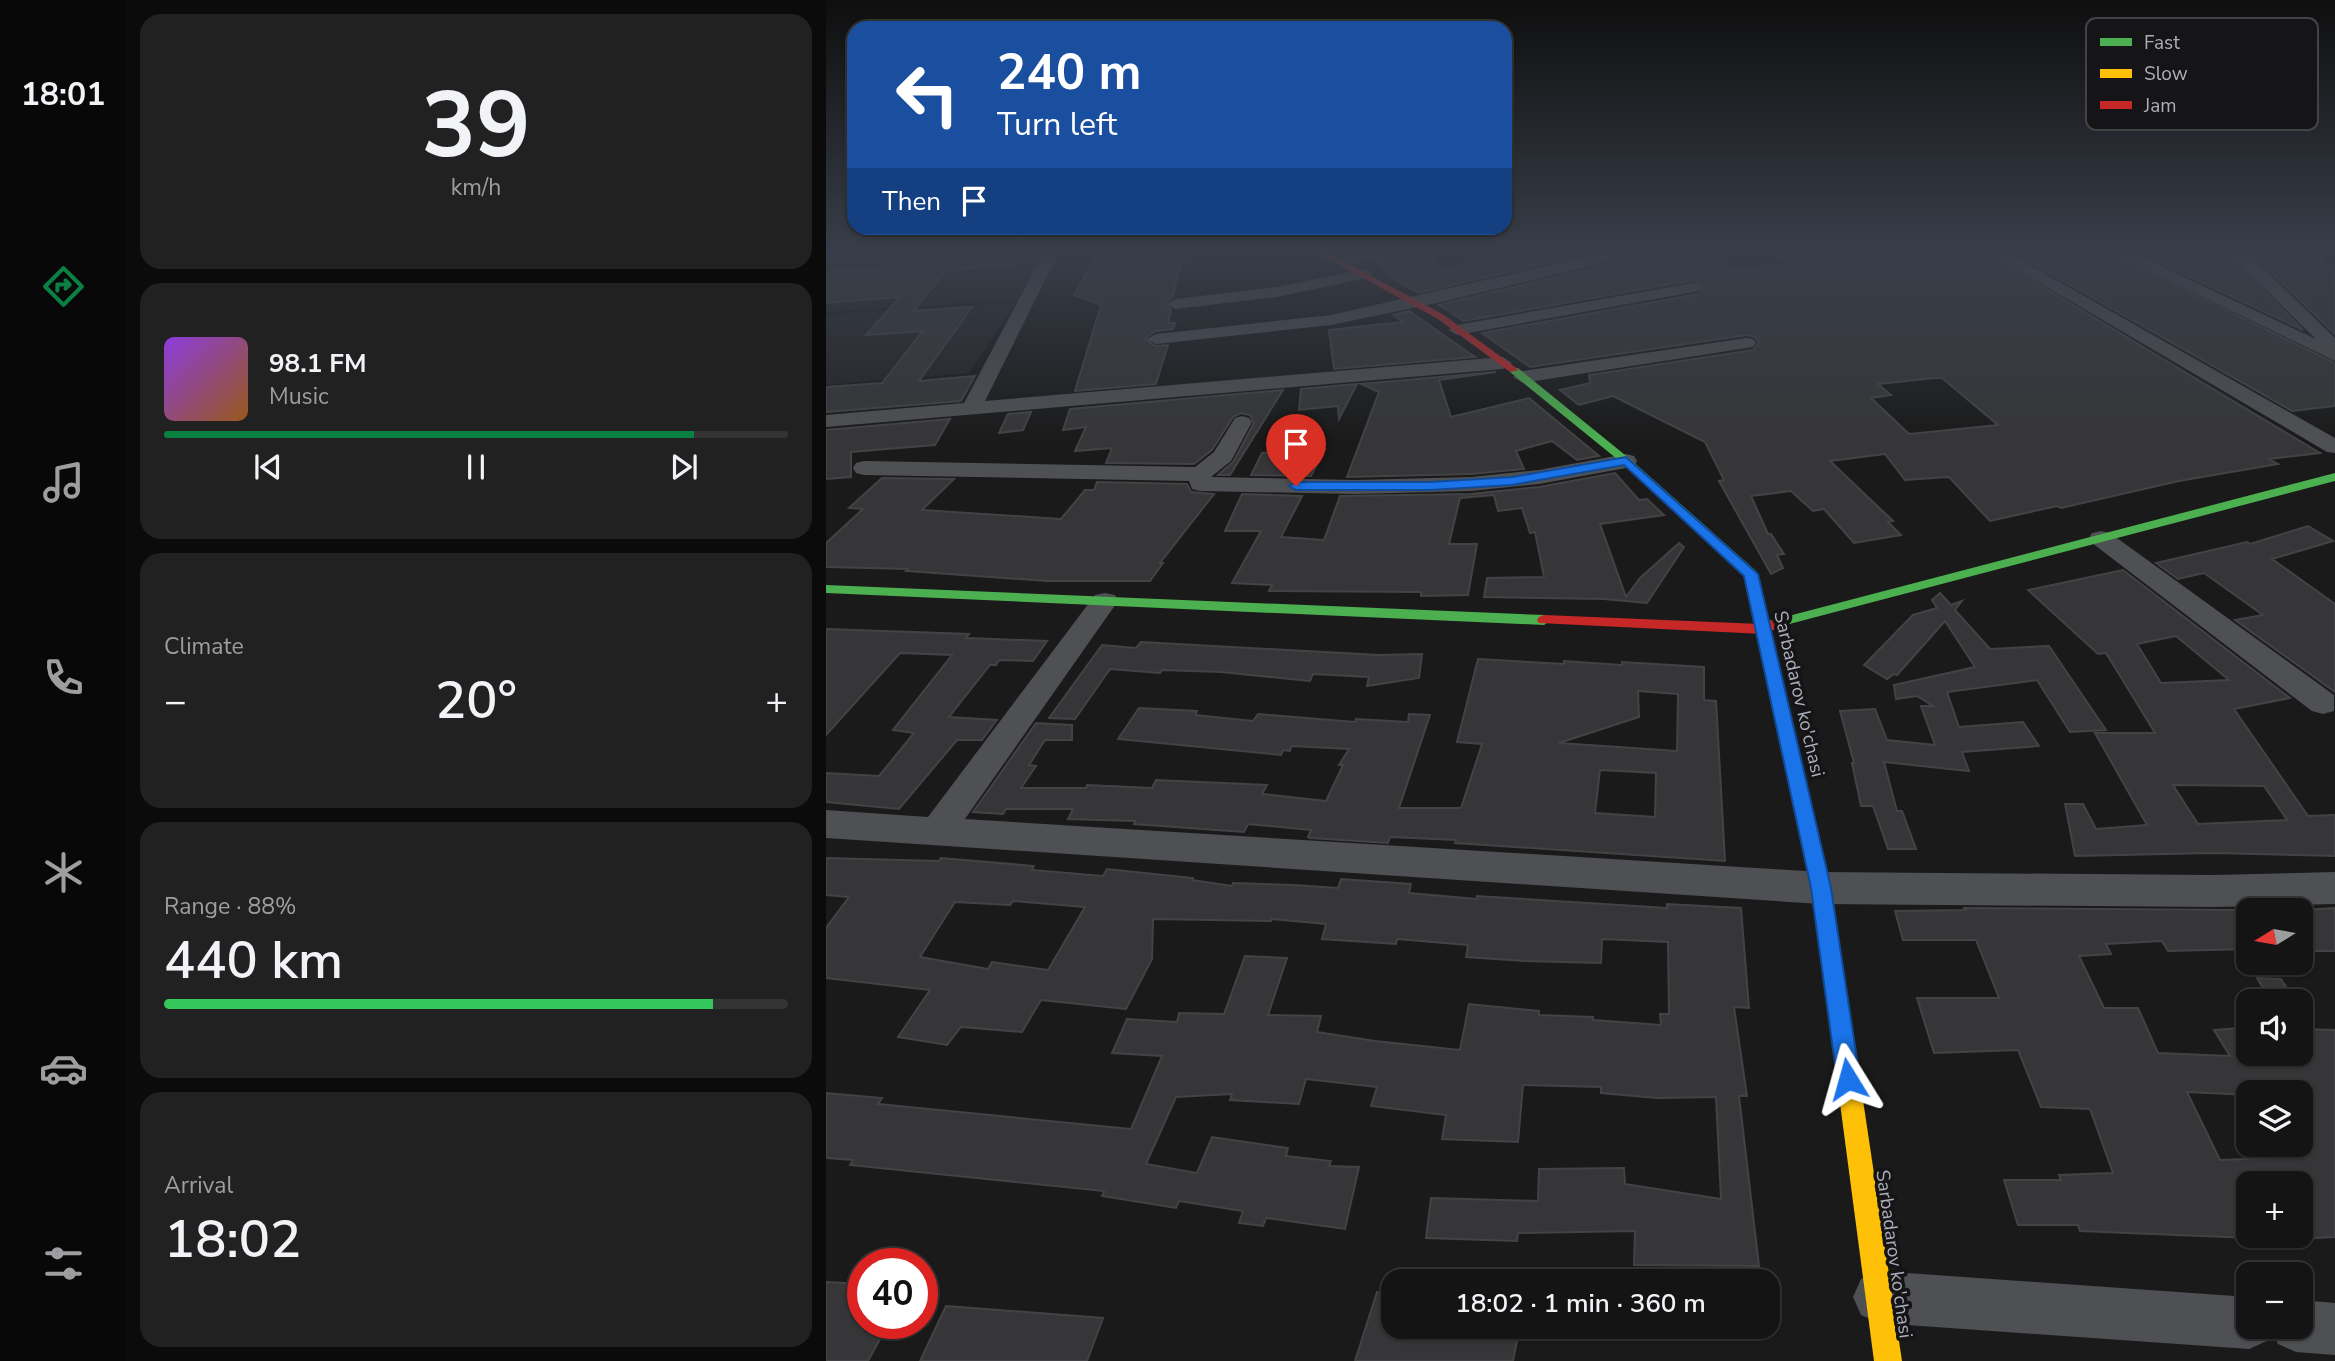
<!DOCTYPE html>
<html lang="en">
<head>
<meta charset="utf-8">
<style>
  body { margin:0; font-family:"Nunito Sans",sans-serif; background:#212122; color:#f1f3f6; height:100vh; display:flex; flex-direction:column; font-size:26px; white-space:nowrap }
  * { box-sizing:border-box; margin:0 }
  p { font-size:23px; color:#9d9ea0 }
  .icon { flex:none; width:38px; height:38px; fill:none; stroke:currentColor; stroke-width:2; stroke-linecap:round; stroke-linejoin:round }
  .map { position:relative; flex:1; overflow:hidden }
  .sheet { display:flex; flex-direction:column; gap:14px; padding:14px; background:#0b0b0b; width:700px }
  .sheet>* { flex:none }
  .hud { position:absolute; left:21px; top:21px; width:665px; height:214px; border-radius:21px; box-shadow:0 2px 5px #0004,0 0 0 2px #333334; background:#1a4fa0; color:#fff; overflow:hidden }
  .needle { width:46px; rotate:259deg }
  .tools { position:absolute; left:1410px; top:898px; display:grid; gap:14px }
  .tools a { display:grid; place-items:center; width:77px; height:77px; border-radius:14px; background:#141414; box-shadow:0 2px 5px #0004,0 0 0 2px #333334; font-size:35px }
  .speed { position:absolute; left:21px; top:1248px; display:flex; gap:14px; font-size:35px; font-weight:700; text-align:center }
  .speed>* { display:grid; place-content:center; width:91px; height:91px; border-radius:50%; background:#141414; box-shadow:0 2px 5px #0004,0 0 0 2px #333334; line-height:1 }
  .speed .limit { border:10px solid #d22; background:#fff; color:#111 }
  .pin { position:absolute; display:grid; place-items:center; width:60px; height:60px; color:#fff; margin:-72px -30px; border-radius:50% 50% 50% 0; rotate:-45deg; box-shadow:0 0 7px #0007 }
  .pin .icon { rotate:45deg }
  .me { position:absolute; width:77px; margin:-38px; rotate:352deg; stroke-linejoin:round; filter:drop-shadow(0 0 5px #0008) }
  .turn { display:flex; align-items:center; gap:24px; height:147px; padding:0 35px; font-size:32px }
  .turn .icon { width:91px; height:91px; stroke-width:2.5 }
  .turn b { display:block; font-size:49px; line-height:60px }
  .then { display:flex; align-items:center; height:66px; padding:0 35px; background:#0003; gap:14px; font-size:26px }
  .big { font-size:52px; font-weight:600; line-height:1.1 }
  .sheet .tile { flex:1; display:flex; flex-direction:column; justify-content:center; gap:10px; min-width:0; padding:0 24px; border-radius:21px; background:#212122 }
  .sheet .dial { align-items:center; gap:0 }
  .dial b { font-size:91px; line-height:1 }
  .song { display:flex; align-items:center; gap:21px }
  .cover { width:84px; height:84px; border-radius:10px; background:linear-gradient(135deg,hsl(270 70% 55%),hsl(30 70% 35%)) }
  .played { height:7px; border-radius:4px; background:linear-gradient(90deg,#0b8043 85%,#333334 85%) }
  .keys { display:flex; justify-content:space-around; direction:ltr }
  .heat { display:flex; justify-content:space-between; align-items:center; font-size:38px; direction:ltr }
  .charge { height:10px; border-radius:5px; background:linear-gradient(90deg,#34c759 88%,#333334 0) }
  .trip { position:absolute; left:555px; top:1269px; width:399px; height:70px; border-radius:21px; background:#141414; box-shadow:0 2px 5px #0004,0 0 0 2px #333334; font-weight:600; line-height:70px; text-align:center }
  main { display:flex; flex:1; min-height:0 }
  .tab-bar { display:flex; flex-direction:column; width:126px; justify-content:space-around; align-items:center; background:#080808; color:#9d9ea0 }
  .tab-bar .icon { width:49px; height:49px }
  .tab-bar .current { color:#0b8043 }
  .tab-bar b { font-size:32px; color:#f1f3f6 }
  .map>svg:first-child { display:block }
</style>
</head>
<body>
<main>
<nav class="tab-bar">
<b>18:01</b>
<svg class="icon current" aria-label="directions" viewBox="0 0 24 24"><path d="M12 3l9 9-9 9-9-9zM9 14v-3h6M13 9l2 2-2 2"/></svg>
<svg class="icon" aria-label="music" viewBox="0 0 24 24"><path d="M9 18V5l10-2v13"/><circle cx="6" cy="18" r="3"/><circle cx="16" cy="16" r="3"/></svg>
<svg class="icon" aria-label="phone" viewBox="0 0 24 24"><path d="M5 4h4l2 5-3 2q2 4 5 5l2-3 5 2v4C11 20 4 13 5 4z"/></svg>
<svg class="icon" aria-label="climate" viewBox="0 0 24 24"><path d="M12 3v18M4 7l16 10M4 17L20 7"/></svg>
<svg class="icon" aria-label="car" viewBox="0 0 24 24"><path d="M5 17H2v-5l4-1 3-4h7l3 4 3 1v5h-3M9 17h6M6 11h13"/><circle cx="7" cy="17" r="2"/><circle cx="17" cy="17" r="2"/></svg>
<svg class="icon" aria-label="filters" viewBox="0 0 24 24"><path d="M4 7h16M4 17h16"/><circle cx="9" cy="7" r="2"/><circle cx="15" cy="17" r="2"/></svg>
</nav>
<section class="sheet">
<div class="tile dial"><b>39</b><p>km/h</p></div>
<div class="tile">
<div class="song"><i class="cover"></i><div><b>98.1 FM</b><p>Music</p></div></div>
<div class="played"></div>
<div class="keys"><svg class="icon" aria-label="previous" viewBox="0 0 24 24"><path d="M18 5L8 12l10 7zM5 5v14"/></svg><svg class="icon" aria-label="pause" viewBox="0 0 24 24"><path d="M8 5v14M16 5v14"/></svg><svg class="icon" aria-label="next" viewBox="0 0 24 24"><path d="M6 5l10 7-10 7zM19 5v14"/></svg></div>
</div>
<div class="tile"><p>Climate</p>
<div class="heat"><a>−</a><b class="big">20°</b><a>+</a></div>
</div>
<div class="tile"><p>Range · 88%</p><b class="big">440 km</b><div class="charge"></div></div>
<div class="tile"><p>Arrival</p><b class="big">18:02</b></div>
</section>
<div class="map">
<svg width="1509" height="1361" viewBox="0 0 1509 1361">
  <rect width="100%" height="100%" fill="#1a1a1a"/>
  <path fill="#242426" d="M0 250H227L198 299 0 312Z
    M190 303 143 373 0 385V315Z"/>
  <path fill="#363638" stroke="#434346" stroke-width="2" fill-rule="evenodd" d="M109 250H192V265L120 270 88 311 146 307 93 381 149 376 135 401 0 412V387L56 383 97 331 40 335 74 297 0 303V272L96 265Z
    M273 250H360L355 269H353L347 297 339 303 345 310 342 323H349L347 329 330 331 319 338 329 346 342 345 330 384 249 391 275 305 248 295Z
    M698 250H777L592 293 568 279 551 262 593 257 601 252 615 270Z
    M820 250H868L873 256 889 255 903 270 963 264 947 250H1069L1074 253 1155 250 1494 453 1443 459 1452 464 1353 481 1235 508 1231 506 1164 521 1123 477 1079 480 1059 454 1004 461 1067 521 1062 522 1075 535 1028 543 998 509 987 511 965 491 925 496 942 534H945L958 554 951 555 957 568 945 574 893 481 898 480 879 442 787 396 753 405 734 390 764 383 763 375 927 350 933 343 929 337 921 335 704 367 656 333 873 294 877 289 875 284 867 280 638 321 613 305 817 256ZM1109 378H1116L1172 425 1083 434 1045 398 1065 395 1052 384Z
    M1183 250H1277L1509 363V406L1466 411Z
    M1307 250H1397L1477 330Z
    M1423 251 1494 253 1498 266H1509V334Z
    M583 311 649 357 508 369 503 330 577 322 567 315Z
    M670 372 613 380 625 417 703 398 773 456 751 460 726 441 690 451 698 469 645 474 521 477 553 392 535 384Z
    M531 384 513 419 512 406 473 410 475 389Z
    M457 390 404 475H392L407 462 428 423 424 415 415 413 407 417 386 450 368 464 280 463 286 448 249 451 260 427 237 430 244 409Z
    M205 412 197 430 173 433 182 414Z
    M124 419 109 445 25 452V477L0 479V430Z
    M499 449 485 476 425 475 436 453Z
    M789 473 813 500 821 499 838 515 774 524 800 597 814 578 853 543 858 547 821 603 778 599 658 597 661 578 718 577 709 532 704 533 696 508 672 511 668 495 634 498 623 544H651L642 595 595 596V592L443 591 446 585 406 583 435 531H399L416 494 476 496 455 537 498 540 514 496 645 494 713 487Z
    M56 478 128 479 96 510 235 519 259 490H268L271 482 361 484 365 492 388 494 334 563H337L324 581H221L80 571 82 569 0 567V543L37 509 23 508Z
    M1482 526 1507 541 1446 559 1509 604V692L1409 620 1437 615 1378 573 1352 579 1330 563 1421 542 1424 544Z
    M1297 570 1464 698 1408 709 1482 816 1509 815V856L1386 853 1249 856 1239 804H1257L1270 829 1321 825 1269 733H1329L1280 653 1272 654 1202 590ZM1350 636 1403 680 1335 683 1311 644ZM1347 785 1438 786 1461 820 1372 824Z
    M1114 593 1125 605 1136 601 1129 610 1164 649 1223 646 1280 730 1244 732 1211 680 1121 692 1133 727 1197 722 1213 746 1136 752 1143 771 1058 762 1071 811H1076L1090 849H1062L1047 806H1035L1026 763H1028L1014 711 1049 709 1061 740 1109 745 1095 706H1107L1091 696 1070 699 1068 685 1149 667 1119 621 1071 675 1068 674 1061 679 1038 665 1087 615 1111 608 1106 600Z
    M0 629 143 634 140 638 221 641 207 661 173 660 170 665H164L123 717 171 720 156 740H131L73 809 0 802V773L53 776 88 733 67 730 126 655 74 653 0 735Z
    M315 642 553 655 596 654 593 678 541 686 543 677 487 674 484 681 395 672 336 670 334 673 284 669 249 719 223 718 276 645 310 648Z
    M652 659 738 664V661L796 665V662L878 667V700L890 701 899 861 629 843 630 840 564 837 562 843 484 838 482 837 485 830 422 824 418 832 308 824 309 821 242 819 247 809H180L177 814 147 812 210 723 246 725V740H219L203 765 210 766 195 788H260L261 785 326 788 330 780 441 785 436 794 500 801 517 765H513L523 749 465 746 464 751 457 750 455 755 292 739 313 708 371 711 369 715 427 721 432 714 529 722 530 719 582 722 583 714 604 715 573 808H635L656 744 631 742ZM812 691 852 694 851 751 733 743 813 717ZM774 770 830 773 829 817 769 813Z
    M0 858 113 861 115 858 208 866 206 870 277 876 281 869 367 878 366 880 406 886 407 883 467 885 512 888 515 879 585 884 583 893 651 899V896L841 908V904L915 908 923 1008 908 1007 921 1096H913L933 1266 808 1265 809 1231 692 1233 691 1241 600 1238 605 1198 712 1201 713 1169 798 1168 799 1184 895 1199 890 1097 831 1098 775 1093V1087L697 1085 692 1142 616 1139 620 1115 545 1106 551 1087 480 1079 473 1104 404 1100 406 1094 350 1097 320 1164 371 1173 386 1137 462 1148 460 1156 505 1161 503 1166 533 1167 519 1229 440 1218 437 1226 413 1223 417 1211 353 1201 350 1208 276 1196 278 1191 24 1165 27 1160 0 1158V1093L56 1098 52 1104 305 1129 336 1056 286 1053 301 1019 351 1022 353 1013 398 1014 419 956 461 958 442 1015 495 1016 491 1032 549 1041 634 1050 643 1004 713 1011V1015L767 1017V1020L835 1025 834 1014H843L842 942 776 939 775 963 699 961 640 957 642 945 571 939 570 944 496 939 500 924 446 919 445 921 327 919 326 959 300 1009 215 1000 196 1032 135 1027 121 1045 72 1037 104 990 0 978V928L23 897 0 895ZM187 901 259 907 222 970 166 962 162 969 94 957 129 902 184 905Z
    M1138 908 1414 910 1423 913V949L1342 951 1336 941 1280 944 1285 954 1253 956 1278 1008H1312L1332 1053 1404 1056 1388 1030 1423 1027V1054H1475V1029L1509 1030V1237L1475 1239V1183H1423V1238L1254 1231 1252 1225H1192L1178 1180H1235L1233 1175 1287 1173 1264 1109 1215 1107 1192 1050 1108 1053 1091 998H1173L1150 940H1077L1069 911 1139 910ZM1361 1092 1423 1095V1092H1475V1126L1485 1144H1439L1446 1158 1394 1160Z
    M1509 908V951H1475V910Z
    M1431 978 1455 979 1469 1001H1445Z
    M0 1282 37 1284V1323H63L42 1361H0Z
    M551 1292 567 1296V1326H694L687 1361H529Z
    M120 1306 277 1318 261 1361H94Z"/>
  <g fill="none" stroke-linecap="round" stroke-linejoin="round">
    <path fill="#4f5053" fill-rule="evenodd" d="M219 250H234L159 401 677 357 686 363 677 369 0 427V415L138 403Z
      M554 250H600L593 254 540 261 518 268 510 263C522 254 540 252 554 250Z
      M791 250H818L816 253 620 301 505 325 330 344 321 339 330 334 505 315Z
      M1158 250H1177L1509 438V453L1501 452Z
      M1280 250H1300L1490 339 1399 250H1418L1509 338V361Z
      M538 269 544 271 546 274 544 277 451 297 349 309 341 304 349 299 451 287Z
      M867 283 873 285 875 288 873 291 631 335 622 330 631 325Z
      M921 338 927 339 930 343 927 347 697 383 687 377 697 371Z
      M416 416 423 418 426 422 405 461 385 477 529 480 645 477 713 470 800 454 808 456 811 461 808 466 800 468 713 484 645 491 529 494 374 491 366 489 363 481 38 475 30 473 27 468 30 463 38 461 369 467 388 452 409 418Z
      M1275 531 1284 533 1508 695V711L1497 714 1486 711 1266 543 1263 538 1266 533Z
      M279 593 289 595 292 601 139 819 995 872 1387 875 1509 872V904L1387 907 995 904 0 838V810L102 817 269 595Z
      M1053 1271 1423 1297V1326H1475V1300L1509 1303V1355L1470 1352 1452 1344 1446 1331 1441 1341 1423 1349 1053 1323 1035 1315 1027 1297 1035 1279Z"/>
    <path fill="#4caf50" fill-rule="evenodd" d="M684 368H692L804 459 930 571 943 621 1509 473V481L944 629 958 688 950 693 942 688 918 575 796 463 684 372Z
      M0 585 718 615 725 620 718 625 0 593Z"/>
    <path fill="#ffc107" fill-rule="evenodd" d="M998 897 1005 900 1008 906 1076 1361H1048L988 906 991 900Z"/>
    <path fill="#c62828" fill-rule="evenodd" d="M486 250H497L618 315 693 370 684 372 612 319Z
      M718 615 935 624 947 620 954 625 952 628 937 634 713 623 711 620 713 617Z
      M950 683 958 688 1008 906 1005 912 998 915 991 912 988 906 942 688Z"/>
  </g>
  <linearGradient id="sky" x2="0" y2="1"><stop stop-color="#0e0e0e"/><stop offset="0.57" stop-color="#383e49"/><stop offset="1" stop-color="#383e49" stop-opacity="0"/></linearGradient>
  <rect width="1509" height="441" fill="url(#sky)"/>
  <path fill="#1a73e8" stroke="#114b97" stroke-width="2" d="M800 457 932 574 1005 888 1034 1079 1030 1087 1022 1091 1014 1087 1011 1079 985 888 918 576 798 465 686 485 604 490H470L463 486 470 482H604L686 477Z"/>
  <g text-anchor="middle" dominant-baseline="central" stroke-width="7" stroke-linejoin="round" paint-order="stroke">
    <g font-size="19" fill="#adaeba" stroke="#151416">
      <text transform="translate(973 694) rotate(77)">Sarbadarov ko'chasi</text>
      <text transform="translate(1068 1254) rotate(82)">Sarbadarov ko'chasi</text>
    </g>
  </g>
  <rect x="1260" y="18" width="232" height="112" rx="10" fill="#151416" stroke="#434247" stroke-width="2"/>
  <rect x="1274" y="38" width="32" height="8" fill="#4caf50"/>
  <rect x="1274" y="69" width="32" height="9" fill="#ffc107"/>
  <rect x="1274" y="101" width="32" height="8" fill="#c62828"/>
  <g font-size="19" fill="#adaeba">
    <text x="1318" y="49">Fast</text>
    <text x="1318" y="80">Slow</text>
    <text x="1318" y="112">Jam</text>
  </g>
</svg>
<div class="tools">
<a><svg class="needle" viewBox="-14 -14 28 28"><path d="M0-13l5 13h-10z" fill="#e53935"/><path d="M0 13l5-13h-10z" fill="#9d9ea0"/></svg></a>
<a><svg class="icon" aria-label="sound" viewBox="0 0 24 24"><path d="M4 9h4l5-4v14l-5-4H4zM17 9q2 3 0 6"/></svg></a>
<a><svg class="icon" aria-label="layers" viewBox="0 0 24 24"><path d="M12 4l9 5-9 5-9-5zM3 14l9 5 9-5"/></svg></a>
<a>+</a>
<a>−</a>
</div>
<div class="speed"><div class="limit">40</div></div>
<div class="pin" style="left:470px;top:486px;background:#d93025"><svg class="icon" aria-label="arrive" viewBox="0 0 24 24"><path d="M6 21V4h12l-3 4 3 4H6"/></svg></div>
<svg class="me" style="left:1022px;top:1079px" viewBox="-20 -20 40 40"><path d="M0-17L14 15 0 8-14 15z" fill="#1a73e8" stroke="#fff" stroke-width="4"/></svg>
<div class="trip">18:02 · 1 min · 360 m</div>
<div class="hud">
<div class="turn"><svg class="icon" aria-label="left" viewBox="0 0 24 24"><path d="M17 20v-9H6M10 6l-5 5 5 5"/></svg><div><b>240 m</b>Turn left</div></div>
<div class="then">Then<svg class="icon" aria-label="arrive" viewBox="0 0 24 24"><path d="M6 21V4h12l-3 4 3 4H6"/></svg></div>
</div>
</div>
</main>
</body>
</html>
